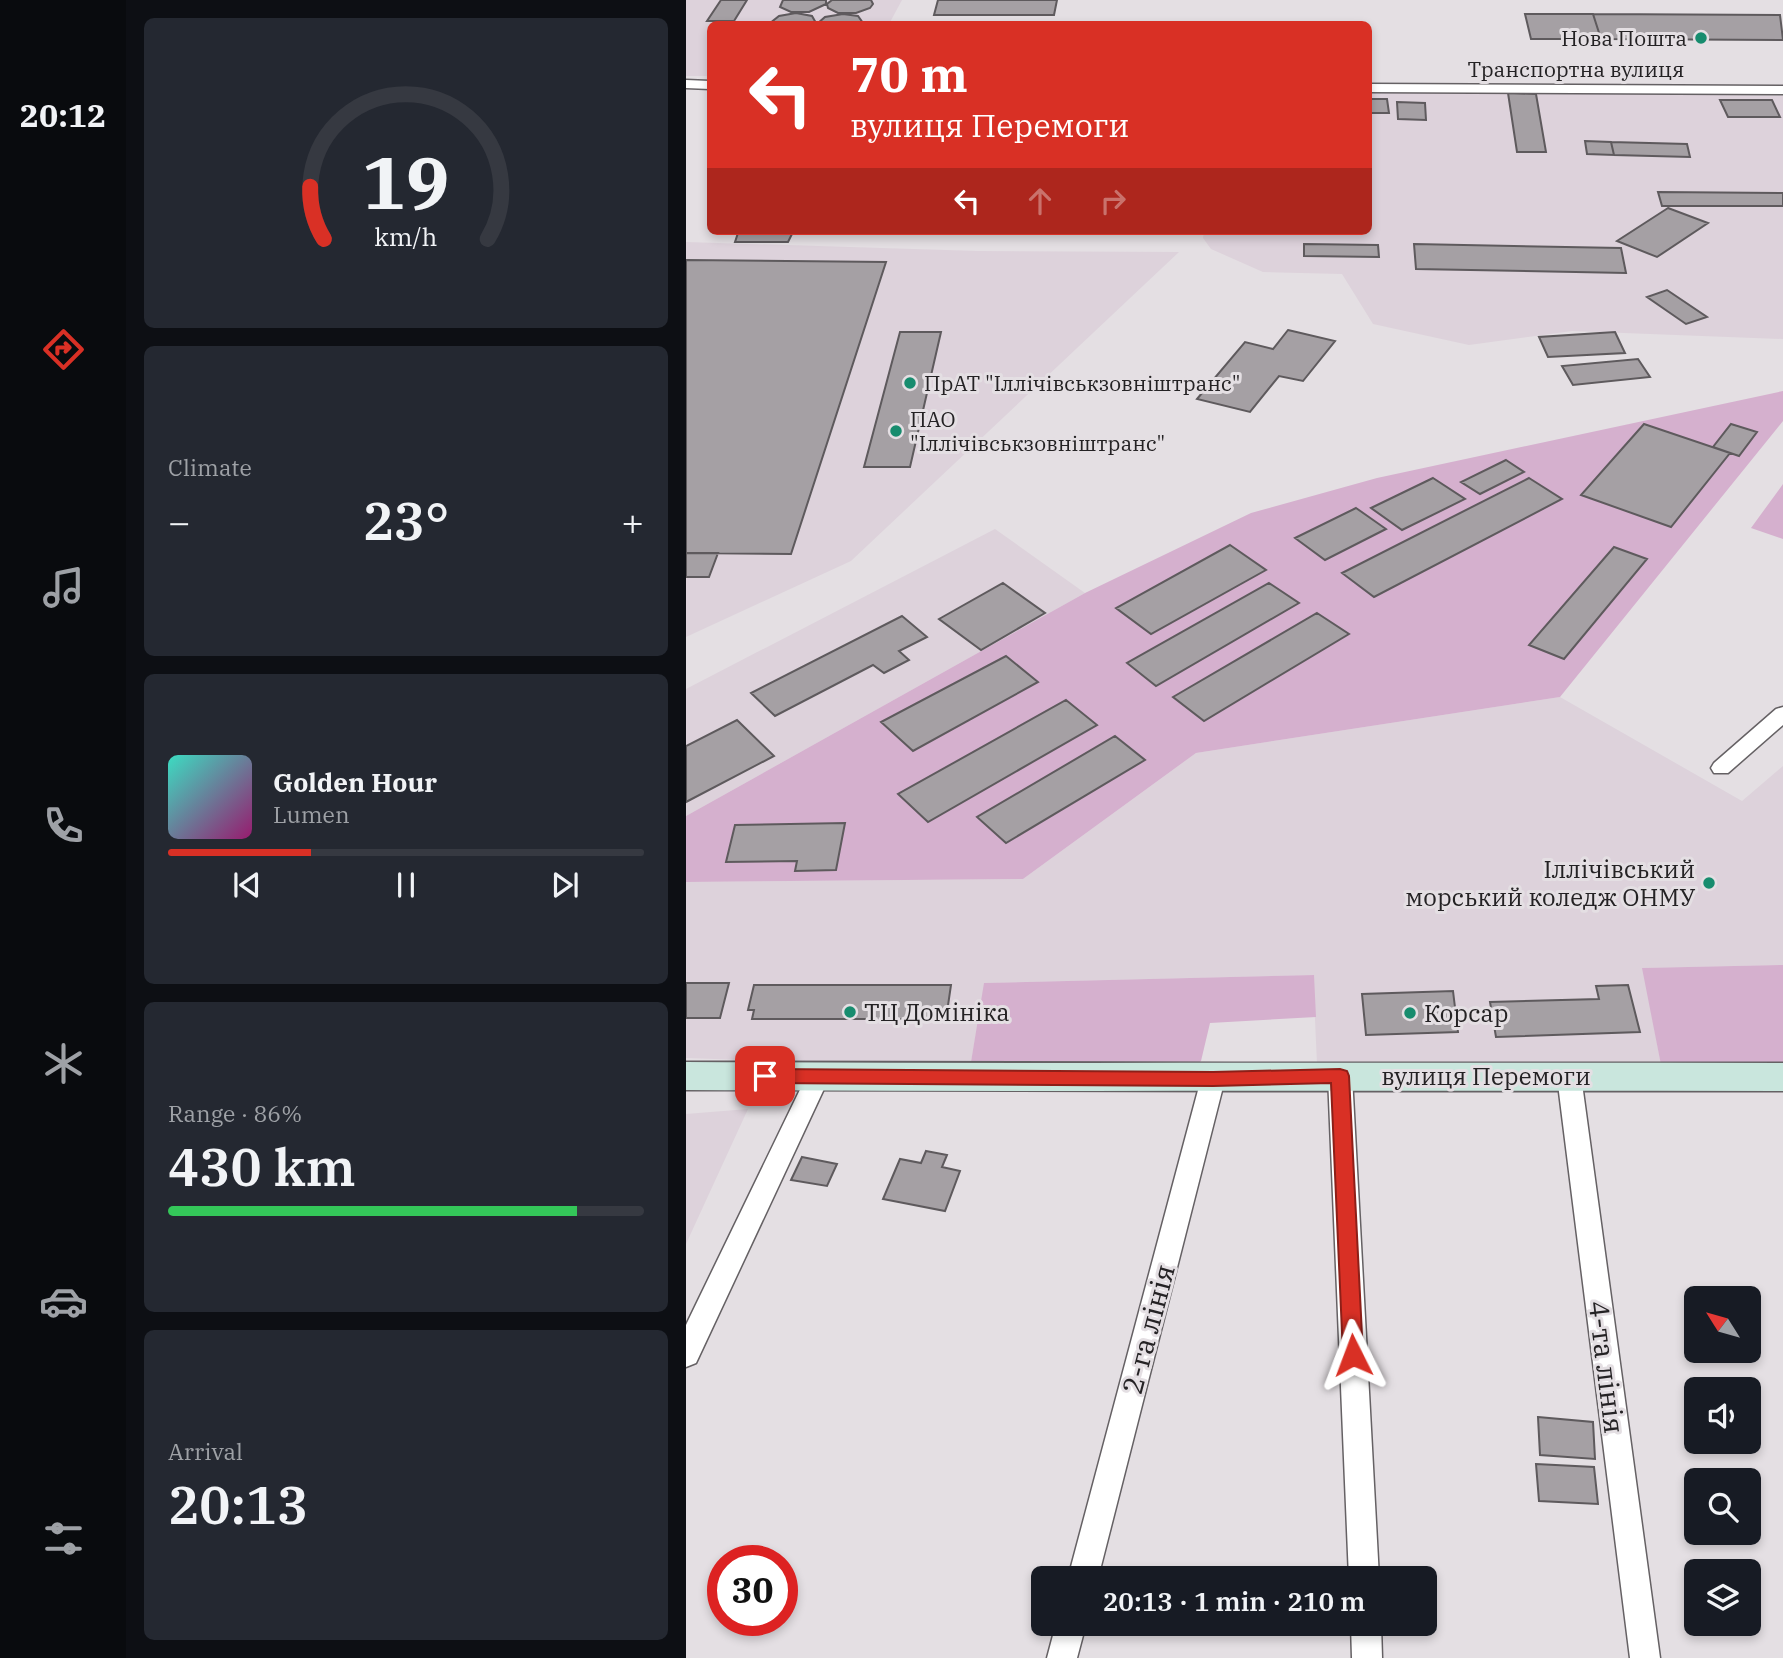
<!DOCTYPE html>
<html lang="en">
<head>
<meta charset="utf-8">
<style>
  body { margin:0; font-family:"IBM Plex Serif",serif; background:#242831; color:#f1f3f6; height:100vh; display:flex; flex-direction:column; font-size:26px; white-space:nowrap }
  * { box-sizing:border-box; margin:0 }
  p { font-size:23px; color:#9ea1a6 }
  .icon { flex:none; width:38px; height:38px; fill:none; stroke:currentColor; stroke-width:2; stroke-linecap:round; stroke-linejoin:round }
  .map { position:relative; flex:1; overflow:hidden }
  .details { display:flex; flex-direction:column; gap:18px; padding:18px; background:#0d0f14; width:560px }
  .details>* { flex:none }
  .top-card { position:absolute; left:21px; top:21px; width:665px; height:214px; border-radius:10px; box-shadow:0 4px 10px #0003; background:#d93025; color:#fff; overflow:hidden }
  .needle { width:46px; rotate:307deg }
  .buttons { position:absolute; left:998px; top:1286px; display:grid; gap:14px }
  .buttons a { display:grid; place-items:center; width:77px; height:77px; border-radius:10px; background:#171b24; box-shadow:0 4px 10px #0003; font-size:35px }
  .speed { position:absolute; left:21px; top:1545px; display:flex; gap:14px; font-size:35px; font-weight:700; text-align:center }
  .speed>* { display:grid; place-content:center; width:91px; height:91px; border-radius:50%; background:#171b24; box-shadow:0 4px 10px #0003; line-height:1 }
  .speed .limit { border:10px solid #d22; background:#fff; color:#111 }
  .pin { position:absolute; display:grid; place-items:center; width:60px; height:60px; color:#fff; margin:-30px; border-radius:14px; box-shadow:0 4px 10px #0006 }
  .me { position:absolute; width:77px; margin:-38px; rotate:357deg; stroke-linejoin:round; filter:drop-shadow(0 0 5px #0008) }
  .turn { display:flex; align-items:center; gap:24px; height:147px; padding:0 28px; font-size:32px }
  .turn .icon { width:91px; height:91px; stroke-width:2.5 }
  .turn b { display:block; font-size:49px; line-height:60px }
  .lanes { display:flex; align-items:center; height:66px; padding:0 28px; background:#0003; justify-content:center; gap:35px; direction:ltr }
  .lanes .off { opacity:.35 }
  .big { font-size:52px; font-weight:600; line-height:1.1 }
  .details .card { flex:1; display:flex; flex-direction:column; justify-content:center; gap:10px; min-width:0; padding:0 24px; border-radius:10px; background:#242831 }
  .details .dial { align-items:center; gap:0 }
  .dial svg { height:182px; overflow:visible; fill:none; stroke:#363941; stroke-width:7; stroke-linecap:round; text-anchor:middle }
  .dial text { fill:#f1f3f6; stroke:none }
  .song { display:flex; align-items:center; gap:21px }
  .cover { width:84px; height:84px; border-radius:10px; background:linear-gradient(135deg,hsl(170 70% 55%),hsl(320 70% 35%)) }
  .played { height:7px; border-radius:4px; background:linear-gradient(90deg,#d93025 30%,#363941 30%) }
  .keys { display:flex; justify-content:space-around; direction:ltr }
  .heat { display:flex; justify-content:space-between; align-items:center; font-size:38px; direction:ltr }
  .charge { height:10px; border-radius:5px; background:linear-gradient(90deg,#34c759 86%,#363941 0) }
  .trip { position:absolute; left:345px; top:1566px; width:406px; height:70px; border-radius:10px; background:#171b24; box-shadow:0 4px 10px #0003; font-weight:600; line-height:70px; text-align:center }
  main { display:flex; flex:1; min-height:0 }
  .menu { display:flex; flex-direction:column; width:126px; justify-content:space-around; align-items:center; background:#090b0e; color:#9ea1a6 }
  .menu .icon { width:49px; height:49px }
  .menu .active { color:#d93025 }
  .menu b { font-size:32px; color:#f1f3f6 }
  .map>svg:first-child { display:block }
</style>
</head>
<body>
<main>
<nav class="menu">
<b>20:12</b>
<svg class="icon active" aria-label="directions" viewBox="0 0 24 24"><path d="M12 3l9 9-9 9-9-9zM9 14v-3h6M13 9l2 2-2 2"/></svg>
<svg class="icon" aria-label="music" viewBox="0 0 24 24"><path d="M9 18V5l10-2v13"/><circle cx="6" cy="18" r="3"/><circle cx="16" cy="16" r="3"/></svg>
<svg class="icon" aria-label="phone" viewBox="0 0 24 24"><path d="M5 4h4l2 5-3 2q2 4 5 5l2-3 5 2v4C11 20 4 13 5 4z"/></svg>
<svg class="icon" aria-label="climate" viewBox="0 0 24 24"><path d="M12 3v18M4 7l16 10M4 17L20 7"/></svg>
<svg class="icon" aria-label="car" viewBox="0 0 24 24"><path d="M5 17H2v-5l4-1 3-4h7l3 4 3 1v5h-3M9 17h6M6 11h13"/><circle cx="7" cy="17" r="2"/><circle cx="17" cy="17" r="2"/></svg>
<svg class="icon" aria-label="filters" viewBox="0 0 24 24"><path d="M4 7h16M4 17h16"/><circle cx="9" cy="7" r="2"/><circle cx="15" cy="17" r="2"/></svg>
</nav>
<section class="details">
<div class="card dial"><svg viewBox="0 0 100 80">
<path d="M14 69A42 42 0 1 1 86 69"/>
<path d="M14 69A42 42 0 0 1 8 46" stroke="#d93025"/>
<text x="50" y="56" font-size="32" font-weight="700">19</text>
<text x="50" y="72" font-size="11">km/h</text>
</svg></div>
<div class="card"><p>Climate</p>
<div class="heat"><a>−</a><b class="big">23°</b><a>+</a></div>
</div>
<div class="card">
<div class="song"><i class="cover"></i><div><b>Golden Hour</b><p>Lumen</p></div></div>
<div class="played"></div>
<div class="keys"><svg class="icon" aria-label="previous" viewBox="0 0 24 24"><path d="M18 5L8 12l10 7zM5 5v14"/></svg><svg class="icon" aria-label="pause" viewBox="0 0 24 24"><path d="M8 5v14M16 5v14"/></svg><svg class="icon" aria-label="next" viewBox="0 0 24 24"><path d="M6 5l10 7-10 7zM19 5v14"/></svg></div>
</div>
<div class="card"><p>Range · 86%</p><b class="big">430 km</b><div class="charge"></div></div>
<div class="card"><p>Arrival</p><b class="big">20:13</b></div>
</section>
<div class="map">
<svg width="1097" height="1658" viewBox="0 0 1097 1658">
  <rect width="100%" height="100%" fill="#e4dfe3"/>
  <path fill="#ddd2db" d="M0 0H216L203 24H24V76H0Z
    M683 90 1097 96V339L886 331 783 345 687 324 656 274 577 272 525 249 517 238 518 231H682Z
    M0 242 292 251 493 252 165 561 0 637Z
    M309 529 399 593 0 816V689Z
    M874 697 1056 801 1097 766V965L957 968 976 1070 631 1064 627 975 299 983 284 1068 0 1058V882L337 879 510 753Z
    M62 1109 0 1244V1114Z"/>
  <path fill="#d5b0ce" d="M1097 391V421L874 697 510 753 337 879 0 882V816L399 593 565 513 691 478Z
    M1097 484V539L1065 528Z
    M1097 965V1068L976 1070 956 968Z
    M628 975 630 1017 524 1023 515 1061 506 1069 284 1068 298 983Z"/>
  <path fill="#a5a0a4" stroke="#5e5a5d" stroke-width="2" d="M35 0H61L48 21H21Z
    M97 0H140V4L123 12H105L94 7Z
    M185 0 187 4 184 8 170 13H152L142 8 141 4 146 0Z
    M252 0H371L368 15H248Z
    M110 13 126 16 130 23 83 24 93 16Z
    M157 14 172 16 177 23 131 24 139 17Z
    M839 14H907L915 39H845Z
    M907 14 1094 15 1097 40 915 39Z
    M822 93 850 94 860 152H831Z
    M682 99H701L703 113H682Z
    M1034 100H1086L1094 117H1042Z
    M711 102 739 103 740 120 712 119Z
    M899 141 925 142 928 155 901 154Z
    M925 142 1001 144 1004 157 928 155Z
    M972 192 1097 193V206H976Z
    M982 208 1022 223 971 257 931 241Z
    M52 233 106 234 102 242H49Z
    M618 244 692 245 693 257 618 256Z
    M728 244 935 248 940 273 730 269Z
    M0 260 200 262 105 554 0 553Z
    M981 290 1021 317 1000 324 961 297Z
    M602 330 649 341 617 381 593 376 564 412 511 399 559 342 587 349Z
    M214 332H255L224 467H178Z
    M929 332 939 353 862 357 853 337Z
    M952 359 964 377 887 385 876 366Z
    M958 424 1044 453 985 527 895 495Z
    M1045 424 1071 432 1053 456 1027 447Z
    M820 460 838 472 794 494 775 482Z
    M747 478 779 499 716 530 685 508Z
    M843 478 876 499 688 597 656 573Z
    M670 508 700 529 639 560 609 538Z
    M544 545 580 570 465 634 430 608Z
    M928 547 961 559 878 659 843 645Z
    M0 553H32L23 577H0Z
    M317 583 359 613 295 650 253 619Z
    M583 583 613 603 470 686 441 663Z
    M631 613 663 634 518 721 487 697Z
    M216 616 241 637 213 651 223 660 198 673 187 665 89 716 65 693Z
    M320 656 352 682 227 751 195 722Z
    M380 700 411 725 242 822 212 794Z
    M51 720 88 756 0 802V746Z
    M429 736 459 760 320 843 291 817Z
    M159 823 150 870 109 871 111 861 40 862 49 825Z
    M0 983H43L34 1018H0Z
    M68 985H265L260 1019H66L68 1010H62Z
    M942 985 954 1032 810 1037 804 1002 913 999 910 986Z
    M767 991 772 1032 680 1035 676 994Z
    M240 1151 261 1155 256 1167 274 1171 259 1211 197 1199 214 1159 235 1163Z
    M116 1157 151 1164 141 1186 105 1180Z
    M852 1417 907 1422 909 1459 854 1455Z
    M850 1464 908 1467 912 1504 853 1501Z"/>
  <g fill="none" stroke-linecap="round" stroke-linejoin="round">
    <g stroke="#656164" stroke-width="3">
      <path id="minor" d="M0 80 24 81V89L0 88Z
        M682 84 1097 86V94L682 92Z
        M1097 707V725L1042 773H1028L1025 768 1028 763 1090 709Z
        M132 1066 140 1069 144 1076 10 1363 0 1367V1325L124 1069Z
        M654 1066 662 1069 666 1076 693 1578H663L642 1076 646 1069Z
        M883 1066 891 1069 895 1076 974 1658H944L871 1076 875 1069Z
        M527 1069 535 1072 539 1079 412 1578H382L515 1079 519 1072Z
        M370 1624H400L391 1658H361Z
        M665 1624H695L696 1658H666Z"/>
    </g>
    <g stroke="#656164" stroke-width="3">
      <path id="secondary" d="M0 1062C366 1064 731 1062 1097 1063V1091C731 1090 366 1092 0 1090Z"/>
    </g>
    <use href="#minor" fill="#fff" fill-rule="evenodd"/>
    <use href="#secondary" fill="#c9e6dd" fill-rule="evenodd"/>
  </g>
  <path fill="#d93025" stroke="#8d1f18" stroke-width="2" d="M79 1069 527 1072 654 1069 661 1071 663 1076 677 1355 674 1362 667 1365 660 1362 657 1355 645 1083 527 1086 79 1083 73 1081 70 1076 73 1071Z"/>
  <g fill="#178c6e" stroke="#e4dfe3" stroke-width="2.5">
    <circle cx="1015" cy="38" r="7"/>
    <circle cx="224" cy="383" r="7"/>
    <circle cx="210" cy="431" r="7"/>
    <circle cx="1023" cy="883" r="7"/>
    <circle cx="164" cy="1012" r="7"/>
    <circle cx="724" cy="1013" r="7"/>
  </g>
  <g text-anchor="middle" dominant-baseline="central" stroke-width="6" stroke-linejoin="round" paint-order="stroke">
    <g font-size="21" fill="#242224" stroke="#e4dfe3" text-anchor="start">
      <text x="1001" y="38" text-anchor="end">Нова Пошта</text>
      <text x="238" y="383">ПрАТ "Іллічівськзовніштранс"</text>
      <text x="224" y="419">ПАО<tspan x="224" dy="24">"Іллічівськзовніштранс"</tspan></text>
    </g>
    <g font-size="21" fill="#242224" stroke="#e4dfe3">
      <text x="890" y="69">Транспортна вулиця</text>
    </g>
    <g font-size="24" fill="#242224" stroke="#e4dfe3" text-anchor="start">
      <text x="1009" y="869" text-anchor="end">Іллічівський<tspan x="1009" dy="28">морський коледж ОНМУ</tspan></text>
      <text x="178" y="1012">ТЦ Домініка</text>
      <text x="738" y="1013">Корсар</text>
    </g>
    <g font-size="24" fill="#242224" stroke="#e4dfe3">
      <text x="800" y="1076">вулиця Перемоги</text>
    </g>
    <g font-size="28" fill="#242224" stroke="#e4dfe3">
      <text transform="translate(462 1329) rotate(-75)">2-га лінія</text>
      <text transform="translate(921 1367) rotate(83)">4-та лінія</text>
    </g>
  </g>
</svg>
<div class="buttons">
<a><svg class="needle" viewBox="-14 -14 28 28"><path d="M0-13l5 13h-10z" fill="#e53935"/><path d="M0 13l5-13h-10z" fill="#9ea1a6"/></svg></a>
<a><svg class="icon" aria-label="sound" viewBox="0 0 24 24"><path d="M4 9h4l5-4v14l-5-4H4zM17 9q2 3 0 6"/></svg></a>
<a><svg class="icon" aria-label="search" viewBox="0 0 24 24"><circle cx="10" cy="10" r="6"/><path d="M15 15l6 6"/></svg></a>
<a><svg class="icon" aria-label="layers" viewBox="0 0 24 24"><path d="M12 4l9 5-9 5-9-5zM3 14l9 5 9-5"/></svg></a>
</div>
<div class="speed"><div class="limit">30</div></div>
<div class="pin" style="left:79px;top:1076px;background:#d93025"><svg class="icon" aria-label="arrive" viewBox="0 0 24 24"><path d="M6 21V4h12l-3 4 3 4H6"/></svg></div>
<svg class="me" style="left:667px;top:1355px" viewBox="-20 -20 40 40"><path d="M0-17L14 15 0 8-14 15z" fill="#d93025" stroke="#fff" stroke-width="4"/></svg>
<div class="trip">20:13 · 1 min · 210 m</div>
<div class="top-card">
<div class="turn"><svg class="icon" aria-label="left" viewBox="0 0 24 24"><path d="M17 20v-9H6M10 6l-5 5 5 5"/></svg><div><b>70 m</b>вулиця Перемоги</div></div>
<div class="lanes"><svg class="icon" aria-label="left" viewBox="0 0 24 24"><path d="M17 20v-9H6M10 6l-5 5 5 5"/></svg><svg class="icon off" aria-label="ahead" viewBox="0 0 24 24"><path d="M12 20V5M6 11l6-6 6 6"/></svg><svg class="icon off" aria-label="right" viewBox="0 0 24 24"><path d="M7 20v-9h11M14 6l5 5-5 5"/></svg></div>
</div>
</div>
</main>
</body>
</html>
